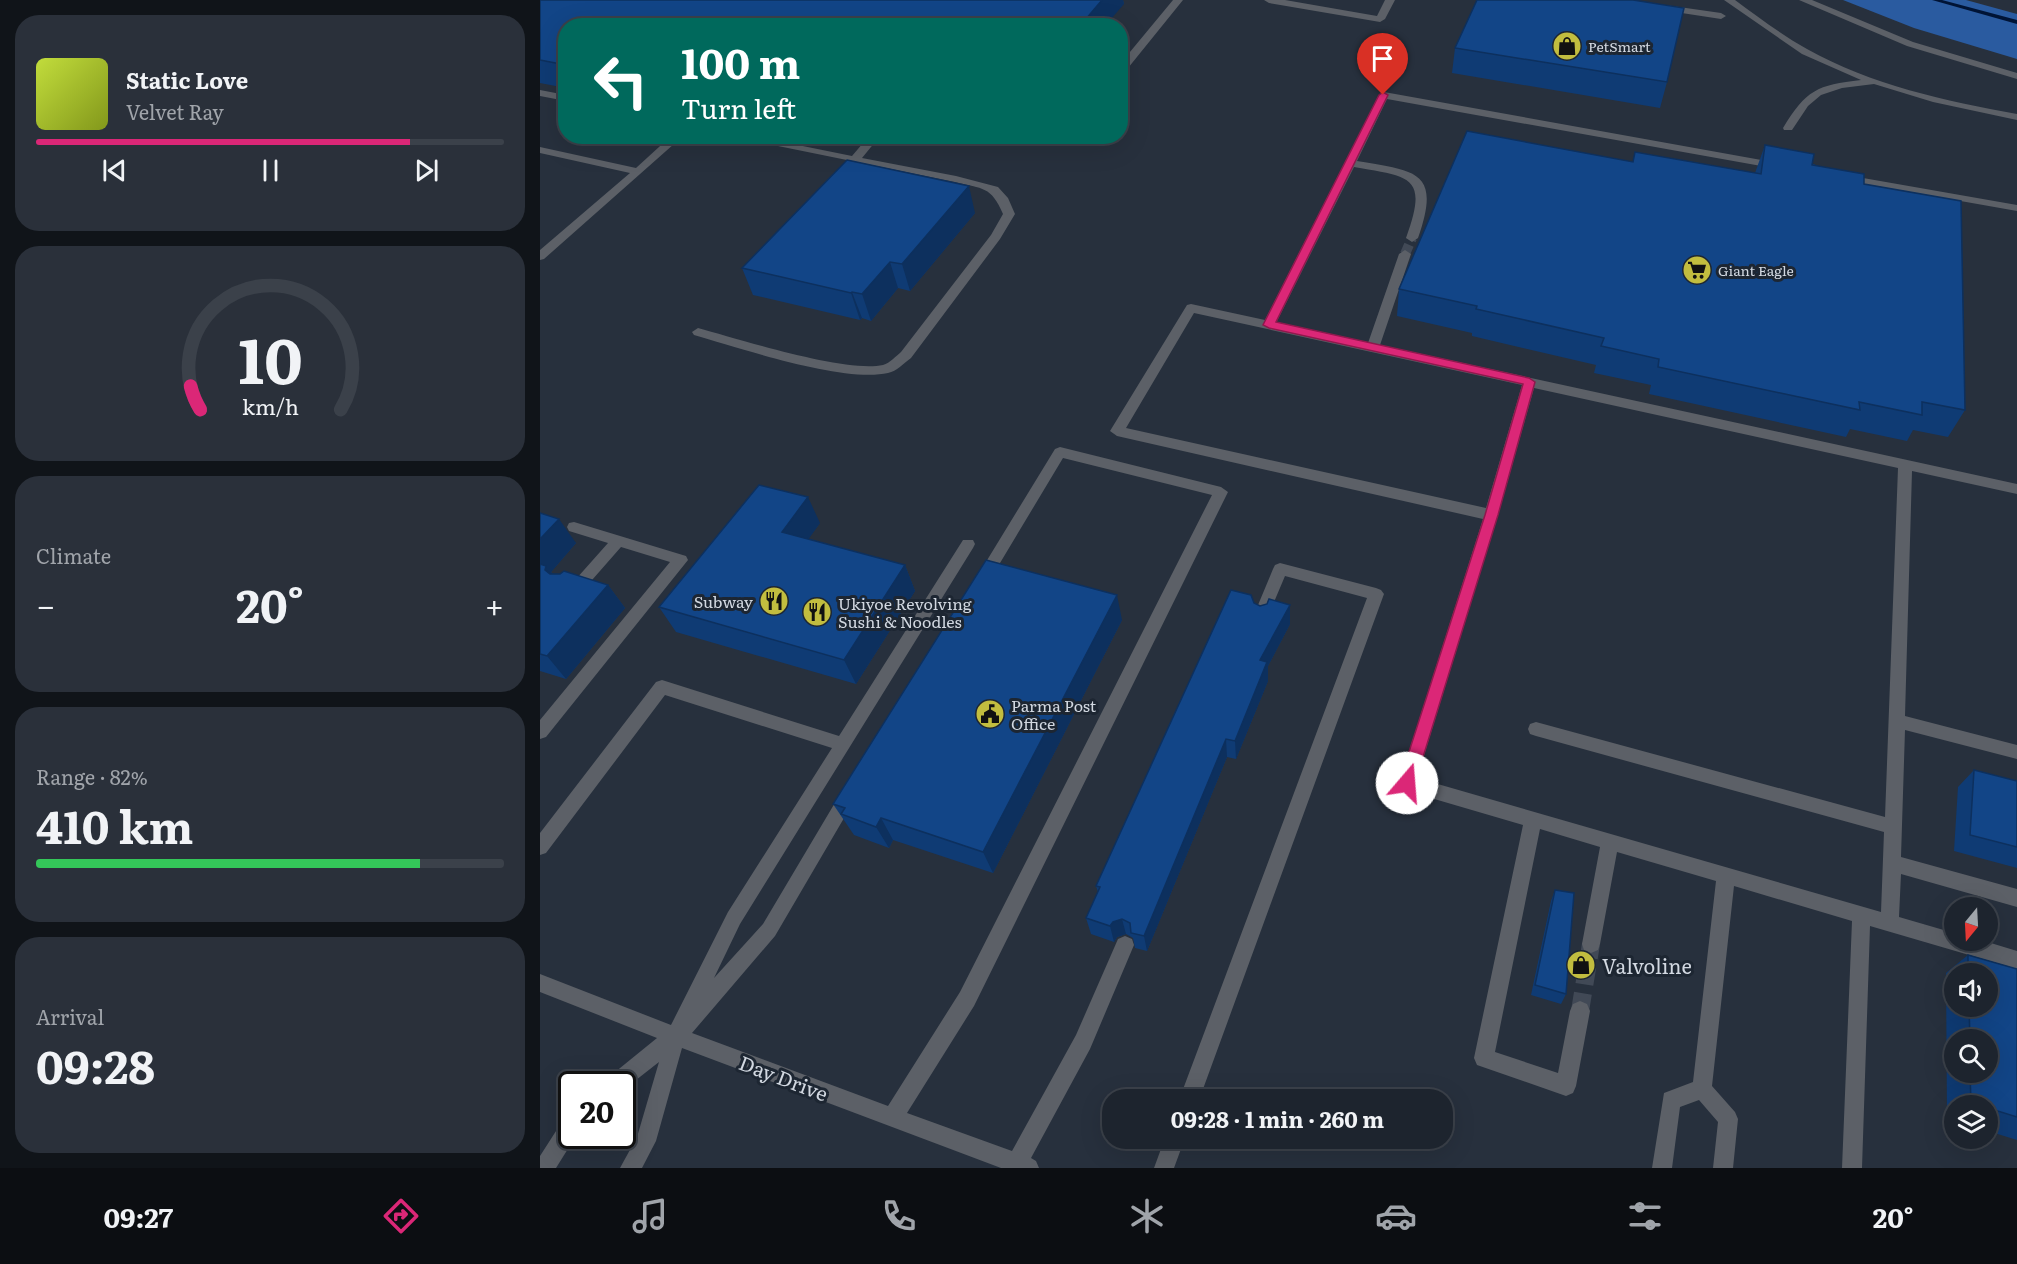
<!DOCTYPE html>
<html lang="en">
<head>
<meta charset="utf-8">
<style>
  body { margin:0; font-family:Literata,serif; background:#2a303a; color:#f1f3f6; height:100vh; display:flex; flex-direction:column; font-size:22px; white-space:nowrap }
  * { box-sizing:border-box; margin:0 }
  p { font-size:20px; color:#a0a4aa }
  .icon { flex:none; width:33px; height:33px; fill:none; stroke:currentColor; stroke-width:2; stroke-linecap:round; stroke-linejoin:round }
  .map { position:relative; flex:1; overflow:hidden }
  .side { display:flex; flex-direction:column; gap:15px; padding:15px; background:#101419; width:540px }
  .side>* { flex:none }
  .guide { position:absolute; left:18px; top:18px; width:570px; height:126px; border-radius:24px; box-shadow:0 6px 24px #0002,0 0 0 2px #3b414a; background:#00695c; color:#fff; overflow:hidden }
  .needle { width:39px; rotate:198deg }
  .fabs { position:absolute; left:1404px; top:897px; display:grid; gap:12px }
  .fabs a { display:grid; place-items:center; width:54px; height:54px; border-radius:50%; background:#1d242e; box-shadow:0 6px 24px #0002,0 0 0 2px #3b414a; font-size:30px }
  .speed { position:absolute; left:18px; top:1071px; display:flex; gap:12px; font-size:30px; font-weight:700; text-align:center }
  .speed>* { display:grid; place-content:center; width:78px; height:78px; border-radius:50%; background:#1d242e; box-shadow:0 6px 24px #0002,0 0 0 2px #3b414a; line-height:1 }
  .speed .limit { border:3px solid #111; border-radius:9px; background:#fff; color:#111 }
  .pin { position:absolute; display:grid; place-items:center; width:51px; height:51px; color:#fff; margin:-62px -26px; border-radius:50% 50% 50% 0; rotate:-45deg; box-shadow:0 0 6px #0007 }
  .pin .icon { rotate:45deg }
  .me { position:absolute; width:66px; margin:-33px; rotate:18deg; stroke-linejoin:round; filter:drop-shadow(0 0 4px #0008) }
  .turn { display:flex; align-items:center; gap:21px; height:126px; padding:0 24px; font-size:27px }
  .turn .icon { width:78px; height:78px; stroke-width:2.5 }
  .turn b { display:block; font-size:42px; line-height:51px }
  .big { font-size:45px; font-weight:700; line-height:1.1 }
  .side .card { flex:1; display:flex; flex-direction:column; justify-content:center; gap:9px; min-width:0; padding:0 21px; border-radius:24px; background:#2a303a }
  .side .dial { align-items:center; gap:0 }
  .dial svg { height:156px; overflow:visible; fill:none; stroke:#3b414a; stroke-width:7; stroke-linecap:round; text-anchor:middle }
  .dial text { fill:#f1f3f6; stroke:none }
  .song { display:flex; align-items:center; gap:18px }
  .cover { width:72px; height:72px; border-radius:9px; background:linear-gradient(135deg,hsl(70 70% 55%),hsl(70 70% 35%)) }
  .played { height:6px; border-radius:3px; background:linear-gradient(90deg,#db2777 80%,#3b414a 80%) }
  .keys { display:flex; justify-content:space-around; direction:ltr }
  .heat { display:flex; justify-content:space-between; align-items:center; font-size:33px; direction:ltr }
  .charge { height:9px; border-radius:4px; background:linear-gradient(90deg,#34c759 82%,#3b414a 0) }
  .trip { position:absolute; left:562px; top:1089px; width:351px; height:60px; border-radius:24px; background:#1d242e; box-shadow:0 6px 24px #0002,0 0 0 2px #3b414a; font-weight:700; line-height:60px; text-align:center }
  .dock { display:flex; height:96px; justify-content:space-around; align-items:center; background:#0c0e12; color:#a0a4aa }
  .dock .icon { width:42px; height:42px }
  .dock .current { color:#db2777 }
  .dock b { font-size:27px; color:#f1f3f6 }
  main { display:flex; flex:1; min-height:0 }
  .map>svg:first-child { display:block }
</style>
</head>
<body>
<main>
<section class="side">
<div class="card">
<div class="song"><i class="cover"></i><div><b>Static Love</b><p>Velvet Ray</p></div></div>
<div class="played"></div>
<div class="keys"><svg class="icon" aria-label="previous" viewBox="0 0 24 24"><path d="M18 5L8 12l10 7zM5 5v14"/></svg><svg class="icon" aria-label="pause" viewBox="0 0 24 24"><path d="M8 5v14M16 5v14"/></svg><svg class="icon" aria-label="next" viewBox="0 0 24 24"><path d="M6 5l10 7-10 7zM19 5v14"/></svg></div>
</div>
<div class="card dial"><svg viewBox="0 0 100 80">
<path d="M14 69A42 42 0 1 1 86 69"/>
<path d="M14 69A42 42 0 0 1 9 57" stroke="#db2777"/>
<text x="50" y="56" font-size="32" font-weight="700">10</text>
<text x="50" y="72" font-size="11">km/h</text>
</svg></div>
<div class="card"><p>Climate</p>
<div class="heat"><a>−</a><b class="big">20°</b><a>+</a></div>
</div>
<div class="card"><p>Range · 82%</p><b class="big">410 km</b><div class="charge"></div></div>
<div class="card"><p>Arrival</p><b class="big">09:28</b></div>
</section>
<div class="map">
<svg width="1477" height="1168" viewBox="0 0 1477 1168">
  <rect width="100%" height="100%" fill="#27303d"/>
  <path fill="#2a5ba0" d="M1303 0H1426L1477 14V59L1374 28Z"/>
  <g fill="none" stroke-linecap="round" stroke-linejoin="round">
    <path fill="#001436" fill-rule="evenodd" d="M1392 0H1402L1477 20V24Z"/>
    <path stroke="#414956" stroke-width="10" stroke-dasharray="10 5" stroke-linecap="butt" d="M865 254 872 238"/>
    <path stroke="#414956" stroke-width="18" stroke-dasharray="18 9" stroke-linecap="butt" d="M1040 1011 1051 944"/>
    <path fill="#5c6067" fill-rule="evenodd" d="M633 0H643L584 73 580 74V64Z
      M724 0H745L837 16 845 0H855L845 19 840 22 729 3Z
      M1184 0H1195C1218 17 1242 35 1267 49 1331 85 1406 101 1477 114V120L1393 102 1334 84 1302 88 1281 95 1268 106 1252 130H1244L1243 128C1266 90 1277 85 1321 80L1262 54Z
      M1259 0H1272L1373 42 1477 73V79L1367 46Z
      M1125 5 1181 13 1186 16 1181 19 1122 10V6Z
      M0 90 26 95V101L0 96Z
      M844 92 1238 163 1243 166 1238 169 847 99 817 161C875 171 902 170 878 238L872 242 866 238C889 175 870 177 814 167L736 323 828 343 859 254 865 250 871 254 840 345 1477 484V494L1372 471 1365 716 1477 745V759L1365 730 1361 857 1477 889V907L1361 874 1359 917 1414 933V940H1441L1477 951V969L1330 926 1322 1168H1302L1312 921 1194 886 1172 1086 1195 1112 1198 1119 1193 1168H1173L1178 1122 1159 1100 1140 1107 1132 1168H1112L1124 1093 1153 1082 1176 881 1077 852 1060 944 1058 950 1051 953 1044 950 1042 944 1060 847 1000 829 955 1052 1018 1073 1030 1011 1033 1004 1040 1001 1047 1004 1050 1011 1036 1086 1033 1093 1026 1096 937 1065 934 1058 983 825 867 791 861 788 859 783 943 519 577 436 570 431 647 305 651 304 725 320 839 95ZM654 313 982 385 946 508 586 428ZM994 388 1358 468 1345 817 996 722 990 724 988 729 990 734 996 736 1344 832 1341 912 877 778 958 515Z
      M131 136H143L4 259 0 260V250L90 173 0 153V147L96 168Z
      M189 136H213L312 156 329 136H340L322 158 416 176 458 187 468 198 475 214 460 239 371 358C363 364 357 371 348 373 303 383 200 348 154 335L152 332 158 328C199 339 304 373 343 365 350 363 356 356 361 352L451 235 463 214C451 186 443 189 415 182Z
      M496 136H533L524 144Z
      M1306 175 1477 205V211L1302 180V176Z
      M520 447 681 487 688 492 434 1006 367 1113 472 1151 536 1035 578 939 585 936 592 939 594 945 550 1049 491 1158 496 1161 499 1168H461L142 1048 116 1141 102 1168H80L97 1137 119 1062 82 1091V1084H66L69 1077 117 1038 0 992V974L131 1025 188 912 292 748 125 695 6 853 0 855V833L116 682 122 680 299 736 423 540H433L435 544 433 548 200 924 174 978 223 924 302 791 308 788 314 791 317 796 314 801 235 936 152 1033 348 1106 420 992 672 495 523 458 448 583H438L436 579 438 575 515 449Z
      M34 522 146 556 148 560 6 737 0 739V720L130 562 81 547 38 596H28L25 592 28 588 68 543 29 531 27 527 29 523Z
      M740 563 836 588 841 590 844 594 659 1100H639L827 598 745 576 726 621 721 623 716 621 713 617 733 569 735 565Z
      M32 1114V1136H36L16 1168H0V1156L25 1117Z
      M625 1138H645L634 1168H614Z"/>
  </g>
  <path fill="#0f3b74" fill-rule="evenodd" d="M0 0H583L584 4 26 26V88L0 83Z
    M915 48 1127 82 1120 108 912 73Z
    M1225 145 1324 184 1425 410 1408 437 1373 430 1367 441 1310 429 1306 437 1109 394 1111 385 1054 373 1056 365 932 336V333L857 316 859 289 1093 162 1215 173Z
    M435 213 370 291 358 288 331 321 322 318 320 320 213 295 202 268Z
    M0 513 36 543 11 572 13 574 68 585 85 608 26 679 0 671Z
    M280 523 268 539 365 565 375 591 316 684 136 632 119 607Z
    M714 603 720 606 750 605V624L728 666V681L696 759 687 757 607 951 595 948 593 938 586 934 577 937 574 942 551 934 546 918 558 892 556 886Z
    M582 620 453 873 353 840 349 848 314 835 293 804Z
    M1434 770 1477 781V868L1414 851 1418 787Z
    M1015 890 1026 994 1021 1004 991 995 1011 901Z
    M1428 955 1477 969V1140L1448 1131V1106H1414V1120L1407 1117 1406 973ZM1414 974H1448V1006H1414ZM1414 1040H1448V1072H1414Z"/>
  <path fill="#0d305e" d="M562 0H583L584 4 565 26H540Z
    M429 186 435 213 370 291 362 264Z
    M350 262 358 288 331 321 322 294Z
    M312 292 322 318 320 320 311 293Z
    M268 497 280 523 255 558 242 532Z
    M19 519 36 543 11 572 24 589 0 580V539Z
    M365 565 375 591 316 684 304 660Z
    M68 585 85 608 26 679 7 656Z
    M577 595 582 620 453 873 443 852Z
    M750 605V624L728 666V681L696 759 695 741 720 660Z
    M686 739 687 757 607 951 604 936Z
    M341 818 353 840 349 848 336 827Z
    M582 919 586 934 577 937 574 942 570 926 573 922Z"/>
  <path fill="#124587" stroke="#0d305e" stroke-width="1.5" d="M0 0H562L540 26H26V65L0 60Z
    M937 0H1093L1144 8 1127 82 915 48Z
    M927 131 1093 162 1095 152 1221 174 1225 145 1274 154 1272 165 1324 174V184L1421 201 1425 410 1382 402V415L1319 402 1320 410 1118 367 1119 359 1061 346 1064 338 936 309 937 306 859 289Z
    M307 160 429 186 362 264 350 262 322 294 312 292 311 293 202 268Z
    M219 485 268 497 242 532 365 565 304 660 119 607Z
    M0 513 19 519 0 539Z
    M446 560 577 595 443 852 341 818 336 827 301 814 305 808 293 804Z
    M0 564 6 566 5 570 10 574H20L24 571 68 585 7 656 0 654Z
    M691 590 711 595 714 603 720 606 727 604 729 599 750 605 720 660 727 662 695 741 686 739 604 936 591 933 590 923 582 919 573 922 570 926 546 918 560 887 556 886Z
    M1434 770 1477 781V847L1430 835Z
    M1015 890 1034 893 1026 994 995 985Z
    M1428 955 1477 969V1117L1448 1108V1106H1440L1431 1103 1430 1072H1448V1040H1430L1429 1006H1448V974H1428Z"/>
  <path fill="#db2777" stroke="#8e194d" stroke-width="1.5" d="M843 92 848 95 736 322 989 378 995 382 958 515 875 783 872 788 867 790 862 788 859 783 945 515 983 384 729 328 723 325 839 95Z"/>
  <defs>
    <g id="shop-disc" transform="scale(1.5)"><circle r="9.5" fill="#c2bd3f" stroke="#1d2632"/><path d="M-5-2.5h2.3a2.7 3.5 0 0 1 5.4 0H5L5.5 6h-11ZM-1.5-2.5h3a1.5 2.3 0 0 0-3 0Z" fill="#111"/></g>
    <g id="supermarket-disc" transform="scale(1.5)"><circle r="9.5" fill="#c2bd3f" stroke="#1d2632"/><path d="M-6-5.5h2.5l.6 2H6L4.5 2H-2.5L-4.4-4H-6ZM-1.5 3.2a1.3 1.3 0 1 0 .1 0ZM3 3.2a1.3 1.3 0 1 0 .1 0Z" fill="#111"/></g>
    <g id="restaurant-disc" transform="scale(1.5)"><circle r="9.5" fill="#c2bd3f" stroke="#1d2632"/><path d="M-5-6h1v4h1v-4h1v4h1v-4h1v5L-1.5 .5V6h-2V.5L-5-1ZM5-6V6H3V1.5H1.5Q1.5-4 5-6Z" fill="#111"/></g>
    <g id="civic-disc" transform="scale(1.5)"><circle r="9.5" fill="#c2bd3f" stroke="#1d2632"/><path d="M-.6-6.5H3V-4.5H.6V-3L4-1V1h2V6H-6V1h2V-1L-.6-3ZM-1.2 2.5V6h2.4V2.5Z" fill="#111"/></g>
  </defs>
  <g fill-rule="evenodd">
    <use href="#shop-disc" x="1027" y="46"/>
    <use href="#supermarket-disc" x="1157" y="270"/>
    <use href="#restaurant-disc" x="234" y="601"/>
    <use href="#restaurant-disc" x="277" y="612"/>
    <use href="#civic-disc" x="450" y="714"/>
    <use href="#shop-disc" x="1041" y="965"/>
  </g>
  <g text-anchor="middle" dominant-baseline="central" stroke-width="6" stroke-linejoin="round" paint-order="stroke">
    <g font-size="14" fill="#d2d8e1" stroke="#1d2632" text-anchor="start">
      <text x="1048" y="46">PetSmart</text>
      <text x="1178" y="270">Giant Eagle</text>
    </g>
    <g font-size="16" fill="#d2d8e1" stroke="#1d2632" text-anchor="start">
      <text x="213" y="601" text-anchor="end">Subway</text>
      <text x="298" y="603">Ukiyoe Revolving<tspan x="298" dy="18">Sushi &amp; Noodles</tspan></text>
      <text x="471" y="705">Parma Post<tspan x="471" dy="18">Office</tspan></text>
    </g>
    <g font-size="20" fill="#d2d8e1" stroke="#1d2632" text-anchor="start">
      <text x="1062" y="965">Valvoline</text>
    </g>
    <g font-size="20" fill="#d2d8e1" stroke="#1d2632">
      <text transform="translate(244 1077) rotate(21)">Day Drive</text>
    </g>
  </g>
</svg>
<div class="fabs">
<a><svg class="needle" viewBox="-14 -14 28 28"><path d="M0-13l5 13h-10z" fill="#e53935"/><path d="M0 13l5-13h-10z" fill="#a0a4aa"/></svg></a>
<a><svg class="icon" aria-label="sound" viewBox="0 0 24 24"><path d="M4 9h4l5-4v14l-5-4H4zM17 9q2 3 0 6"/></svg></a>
<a><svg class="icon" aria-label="search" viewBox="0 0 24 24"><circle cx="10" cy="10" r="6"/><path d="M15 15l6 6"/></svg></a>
<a><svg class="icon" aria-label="layers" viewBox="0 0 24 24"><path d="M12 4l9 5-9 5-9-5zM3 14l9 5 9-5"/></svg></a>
</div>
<div class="speed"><div class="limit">20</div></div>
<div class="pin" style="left:843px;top:95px;background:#d93025"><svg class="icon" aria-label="arrive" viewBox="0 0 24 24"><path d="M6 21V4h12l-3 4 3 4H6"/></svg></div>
<svg class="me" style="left:867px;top:783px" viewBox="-20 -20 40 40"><circle r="19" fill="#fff"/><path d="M0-13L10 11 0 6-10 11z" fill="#db2777"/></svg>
<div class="trip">09:28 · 1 min · 260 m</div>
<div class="guide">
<div class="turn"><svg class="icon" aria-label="left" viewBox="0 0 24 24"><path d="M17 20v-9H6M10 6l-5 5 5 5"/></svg><div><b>100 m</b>Turn left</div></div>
</div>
</div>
</main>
<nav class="dock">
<b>09:27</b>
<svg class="icon current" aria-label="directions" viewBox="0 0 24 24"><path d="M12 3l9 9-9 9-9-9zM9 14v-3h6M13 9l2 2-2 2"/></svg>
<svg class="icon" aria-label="music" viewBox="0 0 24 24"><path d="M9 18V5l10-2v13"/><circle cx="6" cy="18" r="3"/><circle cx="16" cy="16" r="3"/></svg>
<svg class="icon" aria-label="phone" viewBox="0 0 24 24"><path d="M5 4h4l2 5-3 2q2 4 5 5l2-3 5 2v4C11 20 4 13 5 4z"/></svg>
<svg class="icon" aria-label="climate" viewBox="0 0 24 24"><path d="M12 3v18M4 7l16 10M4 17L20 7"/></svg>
<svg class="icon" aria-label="car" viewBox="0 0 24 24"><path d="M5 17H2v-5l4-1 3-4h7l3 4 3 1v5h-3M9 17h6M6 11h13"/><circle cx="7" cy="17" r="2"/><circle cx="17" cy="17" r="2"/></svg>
<svg class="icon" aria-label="filters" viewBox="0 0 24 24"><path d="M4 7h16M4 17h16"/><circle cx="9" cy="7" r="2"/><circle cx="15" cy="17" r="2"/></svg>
<b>20°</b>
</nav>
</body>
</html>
